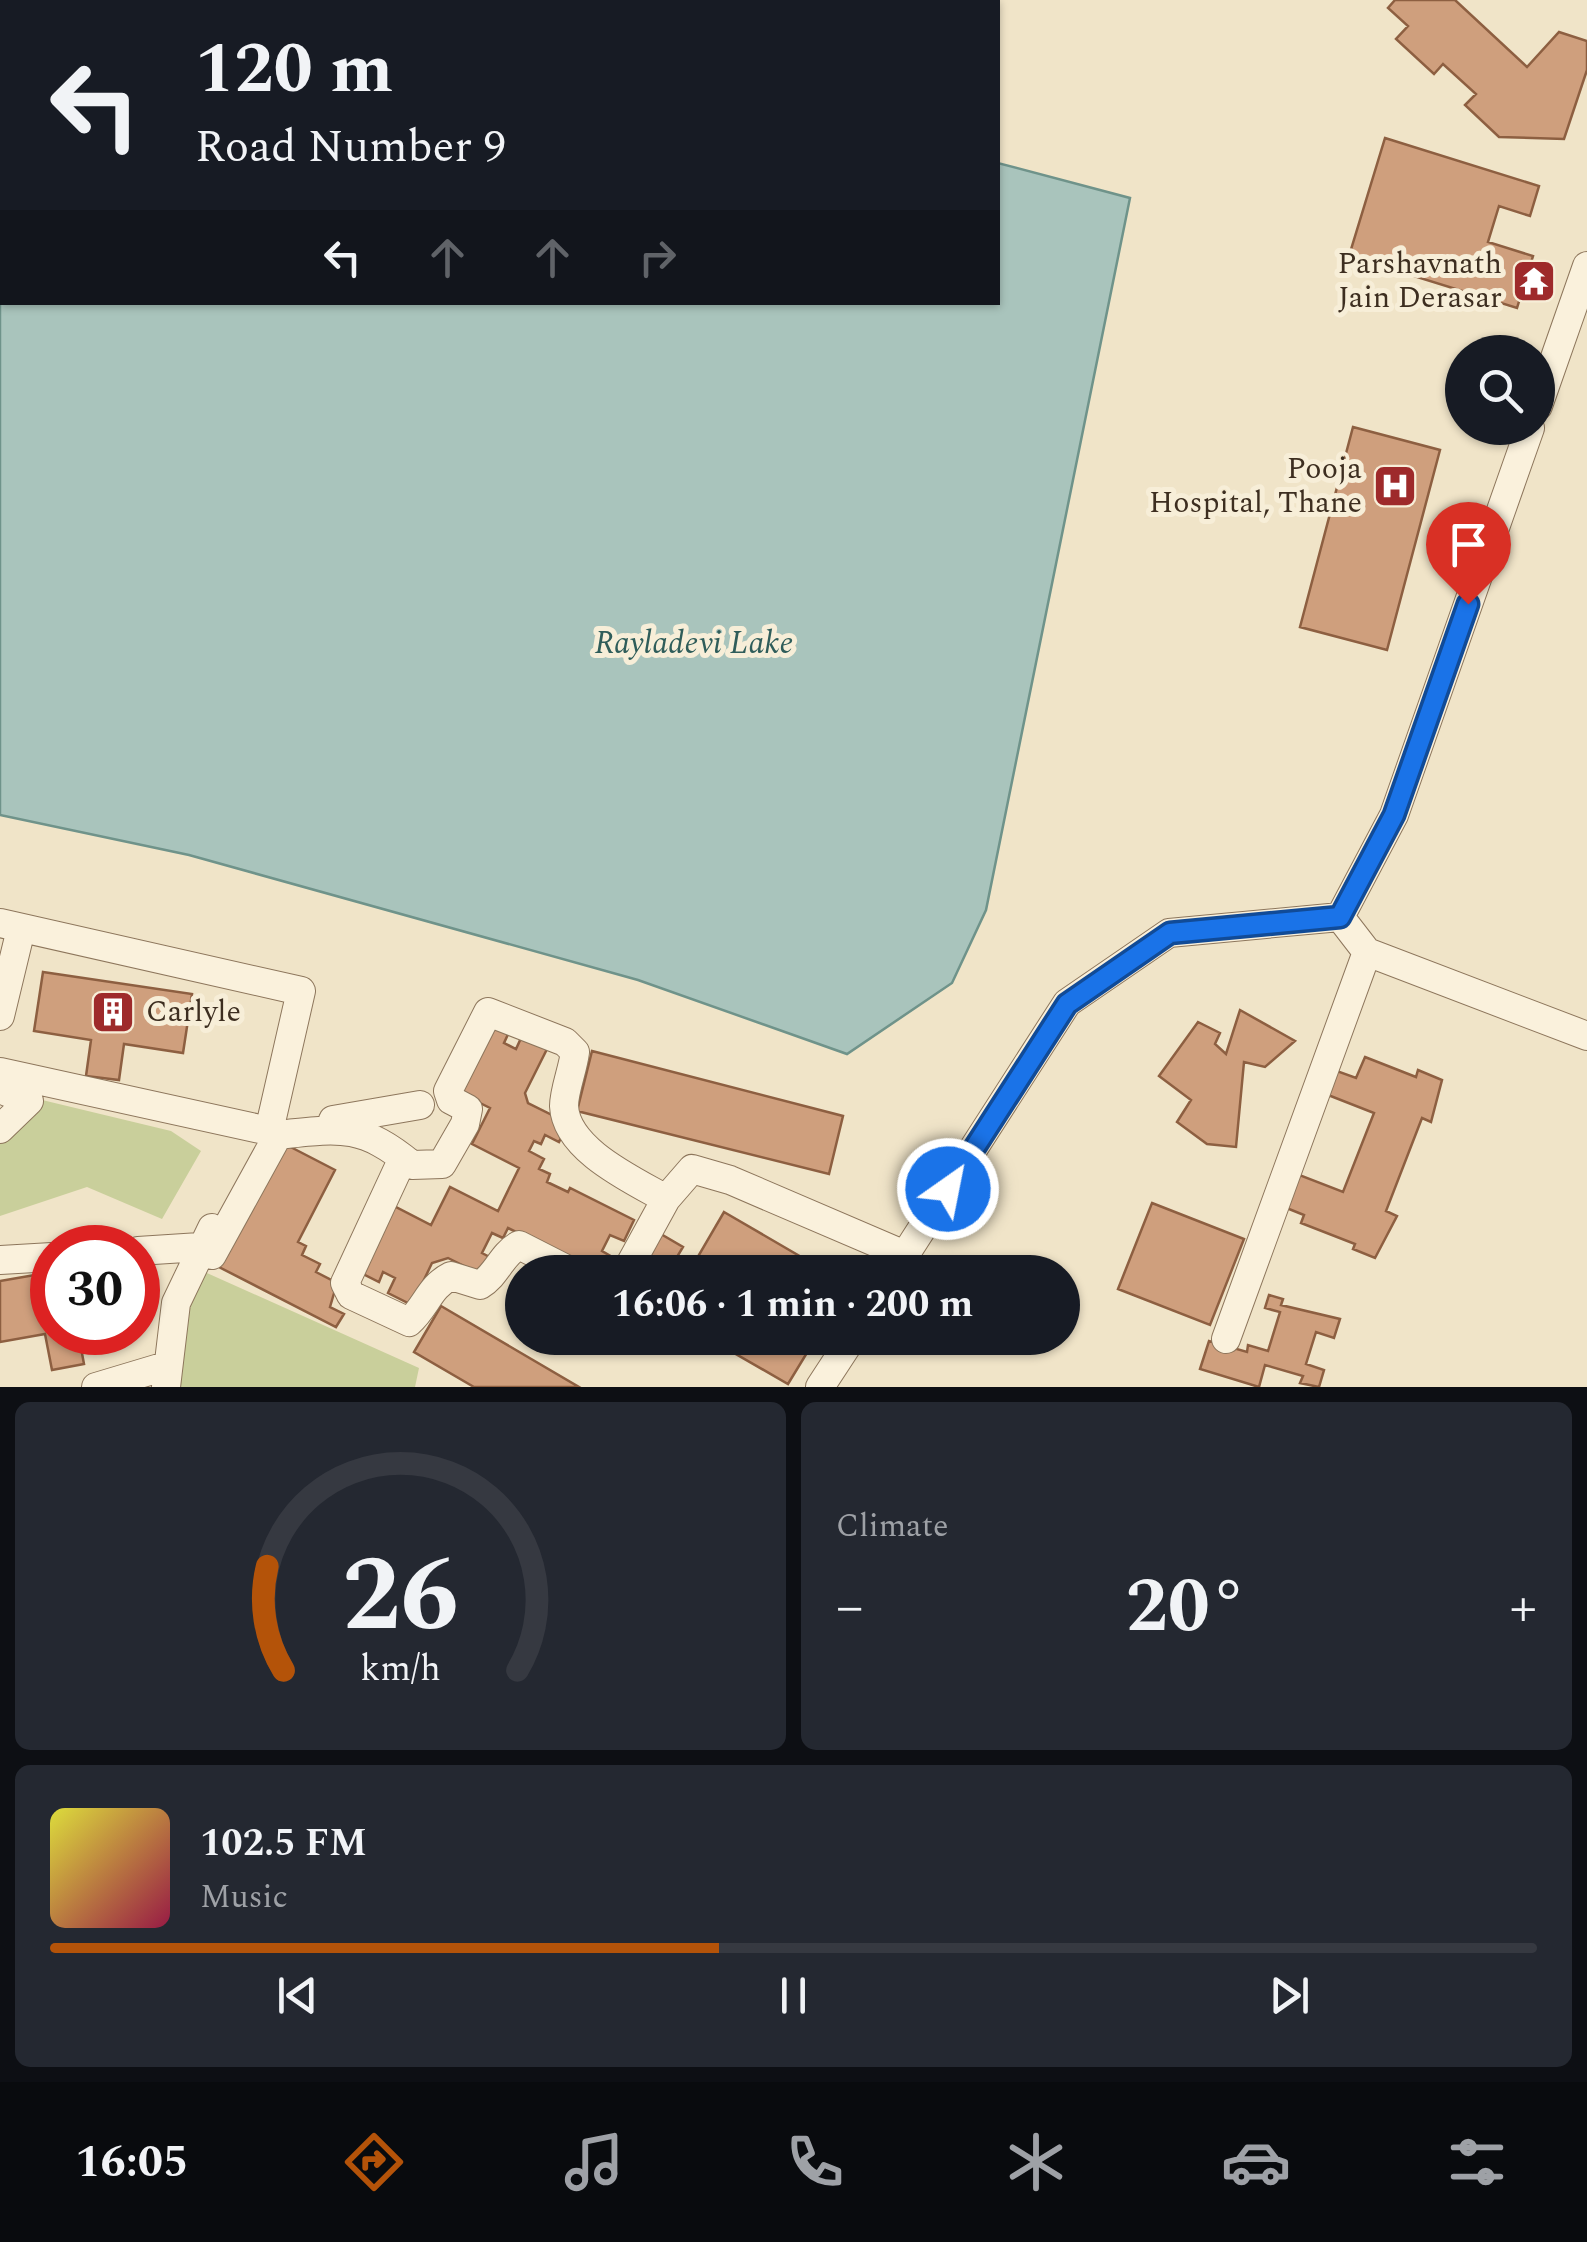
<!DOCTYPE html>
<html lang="en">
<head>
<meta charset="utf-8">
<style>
  body { margin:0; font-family:Spectral,serif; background:#242831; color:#f1f3f6; height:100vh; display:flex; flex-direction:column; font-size:38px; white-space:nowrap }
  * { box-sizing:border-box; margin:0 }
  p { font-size:32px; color:#9ea1a6 }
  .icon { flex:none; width:55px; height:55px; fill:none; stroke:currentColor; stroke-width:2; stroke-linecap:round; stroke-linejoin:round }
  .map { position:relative; height:1387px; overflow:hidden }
  .drawer { display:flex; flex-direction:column; gap:15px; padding:15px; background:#0d0f14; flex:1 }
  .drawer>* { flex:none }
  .hud { position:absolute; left:0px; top:0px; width:1000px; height:305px; box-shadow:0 2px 8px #0004; background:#171b24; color:#f1f3f6; overflow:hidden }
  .fabs { position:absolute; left:1445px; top:335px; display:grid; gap:20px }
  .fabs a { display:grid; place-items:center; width:110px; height:110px; border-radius:50%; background:#171b24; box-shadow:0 2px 8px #0004; font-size:50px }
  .speed { position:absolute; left:30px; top:1225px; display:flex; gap:20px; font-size:50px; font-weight:700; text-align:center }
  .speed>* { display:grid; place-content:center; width:130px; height:130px; border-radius:50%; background:#171b24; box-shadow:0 2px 8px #0004; line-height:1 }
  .speed .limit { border:15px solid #d22; background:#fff; color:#111 }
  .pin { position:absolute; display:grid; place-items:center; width:85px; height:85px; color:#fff; margin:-102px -42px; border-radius:50% 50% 50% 0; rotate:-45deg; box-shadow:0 0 10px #0007 }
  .pin .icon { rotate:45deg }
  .me { position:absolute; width:110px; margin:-55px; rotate:33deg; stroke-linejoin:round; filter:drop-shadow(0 0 8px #0008) }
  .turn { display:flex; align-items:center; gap:35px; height:210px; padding:0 30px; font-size:45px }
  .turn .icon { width:130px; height:130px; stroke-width:2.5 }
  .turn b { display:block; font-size:70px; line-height:85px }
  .lanes { display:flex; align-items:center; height:95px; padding:0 30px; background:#0003; justify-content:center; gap:50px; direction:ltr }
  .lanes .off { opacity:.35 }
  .big { font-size:75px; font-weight:700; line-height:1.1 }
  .drawer .widget { flex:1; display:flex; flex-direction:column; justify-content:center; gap:15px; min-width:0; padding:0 35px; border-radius:15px; background:#242831 }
  .drawer .dial { align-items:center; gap:0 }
  .dial svg { height:260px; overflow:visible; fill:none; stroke:#363941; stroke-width:7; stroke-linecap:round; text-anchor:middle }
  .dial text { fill:#f1f3f6; stroke:none }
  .song { display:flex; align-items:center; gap:30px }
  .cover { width:120px; height:120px; border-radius:15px; background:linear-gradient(135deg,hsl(60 70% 55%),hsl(340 70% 35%)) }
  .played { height:10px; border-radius:5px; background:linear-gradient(90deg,#b45309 45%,#363941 45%) }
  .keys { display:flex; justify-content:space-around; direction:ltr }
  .heat { display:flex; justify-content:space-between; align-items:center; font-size:55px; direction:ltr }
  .drawer .tiles { flex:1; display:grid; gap:15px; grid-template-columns:1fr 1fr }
  .widget:last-child { grid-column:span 2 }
  .trip { position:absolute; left:505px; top:1255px; width:575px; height:100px; border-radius:50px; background:#171b24; box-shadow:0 2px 8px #0004; font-weight:700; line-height:100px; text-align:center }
  .tabs { display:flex; height:160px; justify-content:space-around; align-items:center; background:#090b0e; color:#9ea1a6 }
  .tabs .icon { width:70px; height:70px }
  .tabs .active { color:#b45309 }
  .tabs b { font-size:45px; color:#f1f3f6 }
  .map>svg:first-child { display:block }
</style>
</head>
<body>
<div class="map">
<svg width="1587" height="1387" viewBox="0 0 1587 1387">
  <rect width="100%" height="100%" fill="#f0e4c8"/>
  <path fill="#c9cf9b" d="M38 1099 171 1131 201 1151 162 1219 87 1187 0 1216V1131Z
    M198 1269 419 1368 415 1387H170Z"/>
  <path fill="#a9c4bc" stroke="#6f938a" stroke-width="2.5" d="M0 0 394 2H2V302H998V163L1130 198 986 910 952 983 847 1054 638 980 189 855 0 815Z"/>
  <path fill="#cf9f7d" stroke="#8d5f41" stroke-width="2.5" d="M1395 0H1455L1527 67 1559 32 1587 41V70L1564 139 1499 137 1465 105 1476 94 1443 64 1434 74 1396 39 1408 26 1388 8Z
    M1385 138 1539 186 1530 216 1499 206 1488 242 1533 256 1517 308 1349 256Z
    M1353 427 1440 450 1387 650 1300 627Z
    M43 972 192 994 183 1053 124 1044 119 1080 86 1076 91 1040 34 1031Z
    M1240 1010 1295 1041 1265 1067 1244 1062 1236 1147 1207 1144 1177 1122 1191 1100 1159 1076 1198 1022 1220 1033 1215 1044 1226 1054Z
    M492 1022 510 1030 504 1043 516 1049 522 1036 547 1049 525 1093 528 1103 568 1123 559 1142 545 1135 541 1144 534 1141 529 1151 544 1159 539 1169 550 1174 547 1182 568 1192 570 1188 634 1220 624 1241 610 1235 602 1251 614 1258 607 1272H597L508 1228 503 1238 492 1233 482 1253 497 1261 488 1278 448 1258 432 1263 412 1305 388 1293 395 1278 383 1272 379 1282 355 1270 388 1203 431 1225 450 1187 498 1211 519 1168 472 1144 490 1108 458 1092Z
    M592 1051 843 1116 829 1174 577 1111Z
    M1365 1057 1416 1077 1418 1070 1442 1080 1431 1122 1422 1118 1386 1211 1397 1216 1375 1258 1353 1249 1355 1244 1301 1223 1304 1215 1284 1207 1297 1174 1343 1192 1374 1113 1328 1095 1337 1071 1356 1078Z
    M279 1141 335 1170 298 1242 306 1246 302 1255 320 1264 316 1272 337 1283 330 1307 344 1314 336 1327 215 1265Z
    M1152 1203 1244 1239 1210 1325 1118 1289Z
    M724 1212 827 1272H689Z
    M654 1230 683 1247 668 1272H630Z
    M52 1272V1332H78L84 1364 52 1370 45 1334 0 1342V1281Z
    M1269 1295 1283 1299 1281 1305 1340 1319 1334 1338 1316 1332 1306 1364 1324 1370 1319 1387 1300 1383 1303 1376 1265 1365 1259 1387 1200 1369 1209 1341 1247 1352 1248 1345 1268 1351 1280 1312 1265 1308Z
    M441 1306 579 1387H474L414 1352Z
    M708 1338H816L788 1384Z"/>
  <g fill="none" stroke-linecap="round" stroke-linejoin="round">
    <g stroke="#8d765c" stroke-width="30">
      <path id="minor" d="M1538 406 1587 266
        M1340 917 1367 952 1587 1036
        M0 923 301 991 269 1131 0 1072
        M0 1016 21 929
        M0 1089 29 1101 0 1129
        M333 1120 420 1105
        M403 1158 345 1283 351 1295 409 1322C427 1306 429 1287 451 1276L480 1285C497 1275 501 1255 519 1245L572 1272
        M138 1251 200 1247
        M212 1255 278 1135C341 1128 362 1124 412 1165L442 1164 465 1124 468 1109 451 1100 448 1091 488 1012 565 1042 575 1052C573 1069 564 1090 564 1106 566 1150 633 1180 666 1199L692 1169 730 1180 905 1255
        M0 1260 52 1257
        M626 1272 666 1199
        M894 1272 1067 1003 1169 933 1340 917 1394 815 1530 428
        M1226 1339 1367 952
        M96 1387 166 1366
        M166 1387 176 1303 212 1228
        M820 1387 852 1338"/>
    </g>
    <use href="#minor" stroke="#faf1dc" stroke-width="28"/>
  </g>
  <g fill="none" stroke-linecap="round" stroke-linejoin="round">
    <g stroke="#114b97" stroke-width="25">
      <path id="route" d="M948 1189 1067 1004 1170 933 1340 917 1394 815 1468 604"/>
    </g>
    <use href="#route" stroke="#1a73e8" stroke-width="18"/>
  </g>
  <defs>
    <g id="temple-square" transform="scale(2.25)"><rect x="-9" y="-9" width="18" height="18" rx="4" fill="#9e2a2b" stroke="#f7eed8"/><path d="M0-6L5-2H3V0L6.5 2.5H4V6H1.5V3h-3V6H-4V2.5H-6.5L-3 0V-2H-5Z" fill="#fff"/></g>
    <g id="hospital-square" transform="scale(2.25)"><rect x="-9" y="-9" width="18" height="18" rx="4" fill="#9e2a2b" stroke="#f7eed8"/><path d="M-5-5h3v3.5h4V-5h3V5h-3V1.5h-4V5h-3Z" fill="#fff"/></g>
    <g id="building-square" transform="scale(2.25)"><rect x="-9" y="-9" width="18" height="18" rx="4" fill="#9e2a2b" stroke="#f7eed8"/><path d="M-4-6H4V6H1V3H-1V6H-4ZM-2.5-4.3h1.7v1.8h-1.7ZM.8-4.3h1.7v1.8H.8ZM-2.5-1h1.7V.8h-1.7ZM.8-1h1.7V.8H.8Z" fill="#fff"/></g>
  </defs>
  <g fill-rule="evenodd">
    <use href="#temple-square" x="1534" y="281"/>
    <use href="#hospital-square" x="1395" y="486"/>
    <use href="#building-square" x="113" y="1012"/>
  </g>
  <g text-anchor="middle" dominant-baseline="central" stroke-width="10" stroke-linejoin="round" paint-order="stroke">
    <g font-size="30" fill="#3d2e20" stroke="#f7eed8" text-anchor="end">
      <text x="1502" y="264">Parshavnath<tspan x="1502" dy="34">Jain Derasar</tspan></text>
      <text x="1362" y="469">Pooja<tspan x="1362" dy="34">Hospital, Thane</tspan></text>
      <text x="146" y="1012" text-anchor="start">Carlyle</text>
    </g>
    <g font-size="32" font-style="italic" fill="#2f5d5a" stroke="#f7eed8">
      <text x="694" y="643">Rayladevi Lake</text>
    </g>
  </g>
</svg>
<div class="fabs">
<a><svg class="icon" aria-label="search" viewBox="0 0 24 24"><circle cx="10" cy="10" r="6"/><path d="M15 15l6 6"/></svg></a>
</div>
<div class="speed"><div class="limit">30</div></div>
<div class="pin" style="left:1468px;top:604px;background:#d93025"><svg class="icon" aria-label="arrive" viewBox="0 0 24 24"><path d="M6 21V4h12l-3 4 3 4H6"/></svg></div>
<svg class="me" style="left:948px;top:1189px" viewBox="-20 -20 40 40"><circle r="17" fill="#1a73e8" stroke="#fff" stroke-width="3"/><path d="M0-11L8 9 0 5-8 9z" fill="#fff"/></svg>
<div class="trip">16:06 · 1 min · 200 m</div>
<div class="hud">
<div class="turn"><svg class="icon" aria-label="left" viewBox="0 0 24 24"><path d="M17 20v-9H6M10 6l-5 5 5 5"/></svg><div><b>120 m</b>Road Number 9</div></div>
<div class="lanes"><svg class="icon" aria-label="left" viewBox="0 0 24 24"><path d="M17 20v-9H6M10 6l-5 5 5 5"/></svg><svg class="icon off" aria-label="ahead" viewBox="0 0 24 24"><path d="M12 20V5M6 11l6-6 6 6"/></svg><svg class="icon off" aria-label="ahead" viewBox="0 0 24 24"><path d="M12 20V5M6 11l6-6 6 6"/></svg><svg class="icon off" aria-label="right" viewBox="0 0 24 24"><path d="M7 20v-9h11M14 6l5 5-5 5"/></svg></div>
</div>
</div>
<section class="drawer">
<div class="tiles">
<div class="widget dial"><svg viewBox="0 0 100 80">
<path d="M14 69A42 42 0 1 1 86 69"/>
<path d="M14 69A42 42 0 0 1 9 37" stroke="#b45309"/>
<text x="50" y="56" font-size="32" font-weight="700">26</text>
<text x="50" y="72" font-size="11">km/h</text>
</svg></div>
<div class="widget"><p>Climate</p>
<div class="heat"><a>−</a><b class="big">20°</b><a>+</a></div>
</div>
<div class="widget">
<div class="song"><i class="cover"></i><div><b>102.5 FM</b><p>Music</p></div></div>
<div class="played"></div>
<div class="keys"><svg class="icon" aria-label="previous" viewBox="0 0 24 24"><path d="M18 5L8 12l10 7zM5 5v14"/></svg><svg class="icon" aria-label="pause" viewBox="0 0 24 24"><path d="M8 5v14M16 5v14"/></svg><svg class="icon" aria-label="next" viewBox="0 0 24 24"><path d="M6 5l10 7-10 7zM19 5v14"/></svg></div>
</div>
</div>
</section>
<nav class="tabs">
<b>16:05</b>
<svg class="icon active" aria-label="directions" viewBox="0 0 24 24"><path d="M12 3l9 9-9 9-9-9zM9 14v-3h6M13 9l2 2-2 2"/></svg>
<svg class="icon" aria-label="music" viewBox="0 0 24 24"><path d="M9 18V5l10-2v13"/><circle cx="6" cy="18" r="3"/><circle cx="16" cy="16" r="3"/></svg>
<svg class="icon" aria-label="phone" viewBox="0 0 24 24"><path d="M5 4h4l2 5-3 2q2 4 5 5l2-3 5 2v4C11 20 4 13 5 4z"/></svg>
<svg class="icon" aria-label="climate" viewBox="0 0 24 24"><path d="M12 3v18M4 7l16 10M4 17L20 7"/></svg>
<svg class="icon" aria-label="car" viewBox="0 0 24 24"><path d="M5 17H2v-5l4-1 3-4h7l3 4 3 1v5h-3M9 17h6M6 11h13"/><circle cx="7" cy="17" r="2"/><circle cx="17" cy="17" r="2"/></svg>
<svg class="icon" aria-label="filters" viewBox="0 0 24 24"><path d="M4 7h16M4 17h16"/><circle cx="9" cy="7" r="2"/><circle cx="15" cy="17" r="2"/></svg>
</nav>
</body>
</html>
